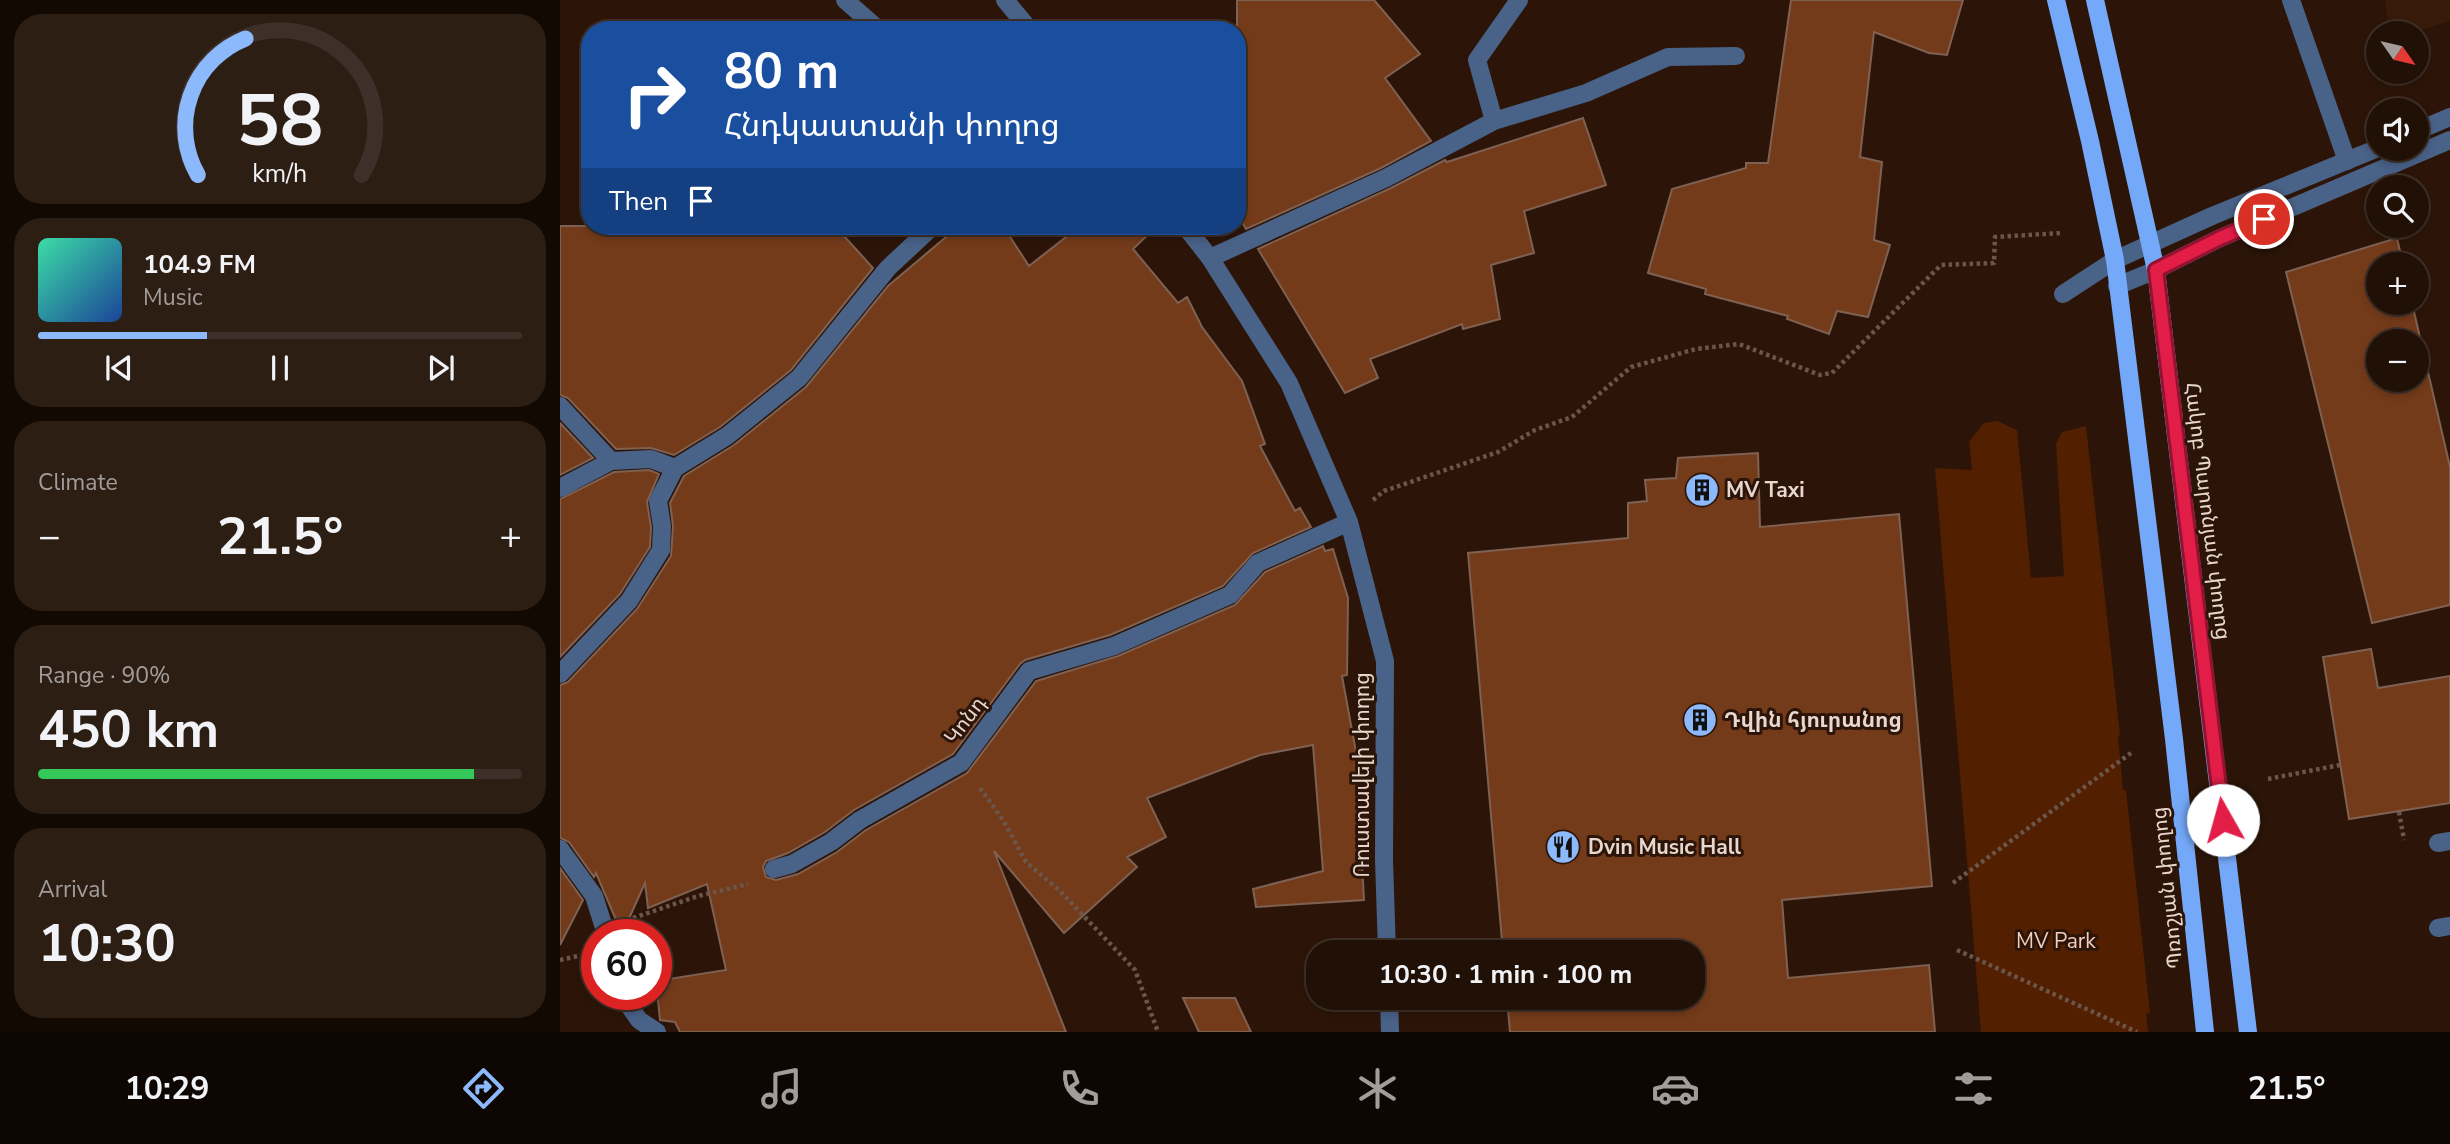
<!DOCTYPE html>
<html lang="en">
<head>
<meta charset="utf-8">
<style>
  body { margin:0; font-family:"Nunito Sans","Noto Sans Armenian",sans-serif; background:#2d1e14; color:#f1f3f6; height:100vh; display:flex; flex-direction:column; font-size:26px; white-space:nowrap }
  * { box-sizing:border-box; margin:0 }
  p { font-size:23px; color:#a29d9b }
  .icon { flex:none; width:38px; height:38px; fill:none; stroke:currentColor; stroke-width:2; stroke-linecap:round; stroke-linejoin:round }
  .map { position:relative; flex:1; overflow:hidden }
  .drawer { display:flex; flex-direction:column; gap:14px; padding:14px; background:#120903; width:560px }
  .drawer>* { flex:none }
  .guide { position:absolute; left:21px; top:21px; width:665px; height:214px; border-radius:28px; box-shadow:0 4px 10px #0003,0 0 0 2px #3e3028; background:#1a4fa0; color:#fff; overflow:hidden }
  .needle { width:46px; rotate:124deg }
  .buttons { position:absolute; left:1806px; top:21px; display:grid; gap:14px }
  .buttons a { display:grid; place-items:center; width:63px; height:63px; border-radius:50%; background:#211006; box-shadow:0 4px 10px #0003,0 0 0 2px #3e3028; font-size:35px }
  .speed { position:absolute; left:21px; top:919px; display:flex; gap:14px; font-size:35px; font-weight:700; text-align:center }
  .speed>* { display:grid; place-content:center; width:91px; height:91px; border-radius:50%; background:#211006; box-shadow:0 4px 10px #0003,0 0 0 2px #3e3028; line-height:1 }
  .speed .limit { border:10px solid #d22; background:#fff; color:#111 }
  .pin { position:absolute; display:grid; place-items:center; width:60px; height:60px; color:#fff; margin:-30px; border:4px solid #fff; border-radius:50%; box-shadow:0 2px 7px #0007 }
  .me { position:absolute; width:77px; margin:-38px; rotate:353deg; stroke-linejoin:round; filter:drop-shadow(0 0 5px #0008) }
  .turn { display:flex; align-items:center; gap:24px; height:147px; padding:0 28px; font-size:32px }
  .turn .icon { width:91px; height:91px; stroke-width:2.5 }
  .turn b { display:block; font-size:49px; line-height:60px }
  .then { display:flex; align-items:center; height:66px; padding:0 28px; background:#0003; gap:14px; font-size:26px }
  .big { font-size:52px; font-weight:700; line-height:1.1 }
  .drawer .tile { flex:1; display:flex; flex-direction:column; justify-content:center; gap:10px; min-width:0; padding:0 24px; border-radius:28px; background:#2d1e14 }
  .drawer .dial { align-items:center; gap:0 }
  .dial svg { height:182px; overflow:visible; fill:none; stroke:#3e3028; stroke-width:7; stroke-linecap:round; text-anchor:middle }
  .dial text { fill:#f1f3f6; stroke:none }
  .song { display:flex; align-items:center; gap:21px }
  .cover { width:84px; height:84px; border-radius:10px; background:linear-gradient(135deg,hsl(160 70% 55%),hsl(220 70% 35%)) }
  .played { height:7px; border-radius:4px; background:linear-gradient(90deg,#8cb9fc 35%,#3e3028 35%) }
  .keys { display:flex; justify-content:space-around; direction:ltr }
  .heat { display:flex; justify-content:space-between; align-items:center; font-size:38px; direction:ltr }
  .charge { height:10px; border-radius:5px; background:linear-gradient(90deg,#34c759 90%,#3e3028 0) }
  .trip { position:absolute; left:746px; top:940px; width:399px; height:70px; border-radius:28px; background:#211006; box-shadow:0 4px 10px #0003,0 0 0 2px #3e3028; font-weight:700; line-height:70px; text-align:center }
  .menu { display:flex; height:112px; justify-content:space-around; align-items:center; background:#0d0602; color:#a29d9b }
  .menu .icon { width:49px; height:49px }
  .menu .selected { color:#8cb9fc }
  .menu b { font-size:32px; color:#f1f3f6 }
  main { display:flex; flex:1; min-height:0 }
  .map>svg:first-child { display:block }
</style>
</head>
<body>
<main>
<section class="drawer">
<div class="tile dial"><svg viewBox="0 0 100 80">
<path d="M14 69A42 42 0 1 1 86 69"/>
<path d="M14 69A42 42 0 0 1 35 9" stroke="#8cb9fc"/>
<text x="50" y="56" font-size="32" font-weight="700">58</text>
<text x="50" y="72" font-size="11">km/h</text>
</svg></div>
<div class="tile">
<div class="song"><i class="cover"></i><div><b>104.9 FM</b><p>Music</p></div></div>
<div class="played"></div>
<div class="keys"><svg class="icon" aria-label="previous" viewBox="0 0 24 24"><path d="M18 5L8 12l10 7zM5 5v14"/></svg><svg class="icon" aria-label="pause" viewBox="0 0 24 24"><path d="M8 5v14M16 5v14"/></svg><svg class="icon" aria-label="next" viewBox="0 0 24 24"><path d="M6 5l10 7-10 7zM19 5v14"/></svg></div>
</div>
<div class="tile"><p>Climate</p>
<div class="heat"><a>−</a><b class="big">21.5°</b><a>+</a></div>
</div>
<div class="tile"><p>Range · 90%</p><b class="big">450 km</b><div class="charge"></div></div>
<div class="tile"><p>Arrival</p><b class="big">10:30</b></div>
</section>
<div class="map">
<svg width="1890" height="1032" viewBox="0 0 1890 1032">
  <rect width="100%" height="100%" fill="#2c1508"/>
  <path fill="#381a0a" d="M1825 0H1890V21L1852 33H1829Z"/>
  <path fill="#521f00" d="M1437 421 1457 430 1471 578 1504 576 1496 444 1502 432 1526 426 1560 735 1558 736 1563 790H1566L1590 1014 1586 1013 1588 1032H1421L1375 468 1412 470 1409 442 1424 423Z"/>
  <path fill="#743b1a" stroke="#7e6152" stroke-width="2" fill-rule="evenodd" d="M677 0H814L860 54 825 78 871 141 821 168 686 229 677 214Z
    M1231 0H1403L1387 55 1369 53 1314 32 1300 157 1322 162 1314 240 1330 245 1308 317 1277 311 1269 334 1227 319 1228 316 1145 294 1146 289 1088 273 1112 189 1186 168V163H1208Z
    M1023 118 1046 185 964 211 974 253 931 265 940 319 903 329 902 324 810 359 818 378 785 393 698 249 831 188 885 160 887 162Z
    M0 226H275L313 268 231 370 160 427 114 455 91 448 56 449 8 398 0 395Z
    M399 226H443L469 266 520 226H597L573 249 618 303 627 297 642 327 682 381 705 444 700 446 735 511 740 508 751 527 693 553 663 586 550 635 465 660 460 664 393 754 294 810 265 832 228 853 206 861 203 867 206 877 216 880 238 874 277 852 306 830 407 773 476 681 558 656 675 605 705 572 763 546 765 551 773 549 788 598 787 675 782 676 796 752 804 900 696 907 693 889 763 871 753 745 700 755 587 798 606 837 567 857 577 867 504 933 434 851 506 1032H120L115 1022 100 1020 96 981 166 970 147 884 88 908 85 883 62 934 36 873 34 877 9 842 0 838V685L8 682 77 609 111 556 113 526 110 503 124 476 174 445 246 387 328 286Z
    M1837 238 1843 264H1818V303H1852L1890 467V605L1812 623 1726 272ZM1818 341H1857V380H1818Z
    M0 423 33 458 0 475Z
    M1198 453 1200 527 1339 514 1372 886 1222 900 1228 978 1369 965 1375 1032H950L947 998H1132V952H943L908 553 1068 538V503L1087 501 1085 480 1116 478 1118 458Z
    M89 470 99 474 87 502 91 527 90 547 60 594 0 657V499L54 472Z
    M1811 649 1818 688 1890 676V803L1789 819 1763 657Z
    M0 868 23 900 0 945Z
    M623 998H675L691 1032H639Z"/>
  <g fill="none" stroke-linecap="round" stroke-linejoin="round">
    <path stroke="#6b564a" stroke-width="4.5" stroke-dasharray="3.5 3.5" stroke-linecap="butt" d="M813 500 824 491 938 452 975 430 1012 417 1071 367 1136 349 1179 344 1260 375 1272 373 1381 265 1434 263 1435 237 1502 233
      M1708 779 1780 765
      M420 788 443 820 466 862 500 891 575 970 598 1032
      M1839 812 1844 840
      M1393 883 1571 753
      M73 918 138 896 188 884
      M1397 950 1577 1032
      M0 960 23 955"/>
    <path stroke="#496288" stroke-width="18" d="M285 0 319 30
      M1731 0 1787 161
      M934 121 917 60 959 0
      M650 258 826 178 934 121 1026 93 1108 57 1176 56
      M1503 294 1555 260
      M1878 843 1890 841
      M1878 928 1890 926"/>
    <path stroke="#496288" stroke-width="18" d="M445 0 470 30
      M625 226 650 258 729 383 789 522 825 661 824 860 827 952
      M0 406 51 461 91 459 115 468
      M0 488 51 461
      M0 674 69 601 101 550 102 526 98 501 115 468 167 436 239 378 328 268 373 226
      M0 849 34 896 46 934
      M214 869 232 864 271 842 300 820 401 763 469 671 554 646 670 595 698 563 789 522
      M61 994 79 1020 97 1032
      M829 998 830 1032"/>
    <path stroke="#496288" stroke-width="18" d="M1857 131 1890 117
      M1555 260 1652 216 1818 148
      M1557 286 1596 270 1658 239 1890 140"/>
    <path stroke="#74a8f8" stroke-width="18" d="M1496 0 1530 141 1555 260 1614 739 1645 1032
      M1535 0 1596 270 1688 1032"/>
  </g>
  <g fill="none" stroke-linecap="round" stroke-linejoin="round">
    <g stroke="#92132f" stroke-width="18">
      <path id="route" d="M1663 820 1596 270 1658 239 1704 219"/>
    </g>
    <use href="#route" stroke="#e11d48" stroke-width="12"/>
  </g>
  <defs>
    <g id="building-disc" transform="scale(1.75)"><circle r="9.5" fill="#8cb9fc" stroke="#2c1508"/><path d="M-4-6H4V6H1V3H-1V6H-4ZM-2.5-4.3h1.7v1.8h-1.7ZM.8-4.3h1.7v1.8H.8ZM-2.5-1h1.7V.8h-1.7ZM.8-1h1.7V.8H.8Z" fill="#111"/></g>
    <g id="restaurant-disc" transform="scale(1.75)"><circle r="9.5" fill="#8cb9fc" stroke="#2c1508"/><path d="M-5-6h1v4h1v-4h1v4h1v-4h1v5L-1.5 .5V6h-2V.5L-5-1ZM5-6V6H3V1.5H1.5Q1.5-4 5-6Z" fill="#111"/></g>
  </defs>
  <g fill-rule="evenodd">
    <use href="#building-disc" x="1142" y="490"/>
    <use href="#building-disc" x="1140" y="720"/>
    <use href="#restaurant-disc" x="1003" y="847"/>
  </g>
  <g text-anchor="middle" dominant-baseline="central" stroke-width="6" stroke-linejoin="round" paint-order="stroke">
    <g font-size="21" font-weight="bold" fill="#e8d7cf" stroke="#2c1508" text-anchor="start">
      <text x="1166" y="490">MV Taxi</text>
      <text x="1164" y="720">Դվին հյուրանոց</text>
      <text x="1028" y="847">Dvin Music Hall</text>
    </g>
    <g font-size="21" fill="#e8d7cf" stroke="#2c1508">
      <text transform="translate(1648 511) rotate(83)">Հակոբ Պարոնյան փողոց</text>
      <text transform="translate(405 720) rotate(-53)">Կոնդ</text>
      <text transform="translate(802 775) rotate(-90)">Ռուստավելի փողոց</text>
      <text transform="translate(1607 888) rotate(-96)">Պռոշյան փողոց</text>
    </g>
    <g font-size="21" fill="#f2cdbb" stroke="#2c1508">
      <text x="1496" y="941">MV Park</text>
    </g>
  </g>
</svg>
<div class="buttons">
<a><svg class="needle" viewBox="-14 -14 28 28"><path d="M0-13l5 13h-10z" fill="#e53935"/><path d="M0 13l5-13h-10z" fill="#a29d9b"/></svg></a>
<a><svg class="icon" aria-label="sound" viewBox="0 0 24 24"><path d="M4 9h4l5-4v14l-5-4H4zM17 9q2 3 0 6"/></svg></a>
<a><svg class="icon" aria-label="search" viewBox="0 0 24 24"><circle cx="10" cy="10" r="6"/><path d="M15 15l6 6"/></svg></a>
<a>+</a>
<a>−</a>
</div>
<div class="speed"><div class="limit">60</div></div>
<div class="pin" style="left:1704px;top:219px;background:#d93025"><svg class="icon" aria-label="arrive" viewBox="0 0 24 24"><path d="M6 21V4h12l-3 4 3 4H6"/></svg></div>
<svg class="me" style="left:1663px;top:820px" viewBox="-20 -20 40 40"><circle r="19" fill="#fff"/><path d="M0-13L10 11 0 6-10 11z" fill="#e11d48"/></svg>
<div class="trip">10:30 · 1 min · 100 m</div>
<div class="guide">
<div class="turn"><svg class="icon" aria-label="right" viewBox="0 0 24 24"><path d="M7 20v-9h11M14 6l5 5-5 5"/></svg><div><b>80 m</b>Հնդկաստանի փողոց</div></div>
<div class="then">Then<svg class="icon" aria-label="arrive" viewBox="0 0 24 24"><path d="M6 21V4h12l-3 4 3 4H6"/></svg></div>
</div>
</div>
</main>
<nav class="menu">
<b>10:29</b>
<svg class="icon selected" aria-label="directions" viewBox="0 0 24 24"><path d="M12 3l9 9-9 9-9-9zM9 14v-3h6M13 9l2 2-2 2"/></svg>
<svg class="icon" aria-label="music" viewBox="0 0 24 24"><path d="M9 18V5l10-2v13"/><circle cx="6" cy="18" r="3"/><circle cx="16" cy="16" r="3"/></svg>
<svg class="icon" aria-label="phone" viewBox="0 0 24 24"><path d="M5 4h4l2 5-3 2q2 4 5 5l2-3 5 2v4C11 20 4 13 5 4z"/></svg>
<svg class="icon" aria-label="climate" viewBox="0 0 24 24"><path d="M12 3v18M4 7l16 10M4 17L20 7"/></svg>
<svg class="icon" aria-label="car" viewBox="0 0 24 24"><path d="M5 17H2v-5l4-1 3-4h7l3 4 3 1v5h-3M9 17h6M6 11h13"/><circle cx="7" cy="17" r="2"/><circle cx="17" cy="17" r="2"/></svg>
<svg class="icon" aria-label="filters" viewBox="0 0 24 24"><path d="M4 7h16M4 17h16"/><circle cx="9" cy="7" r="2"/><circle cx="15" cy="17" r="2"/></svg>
<b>21.5°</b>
</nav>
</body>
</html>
